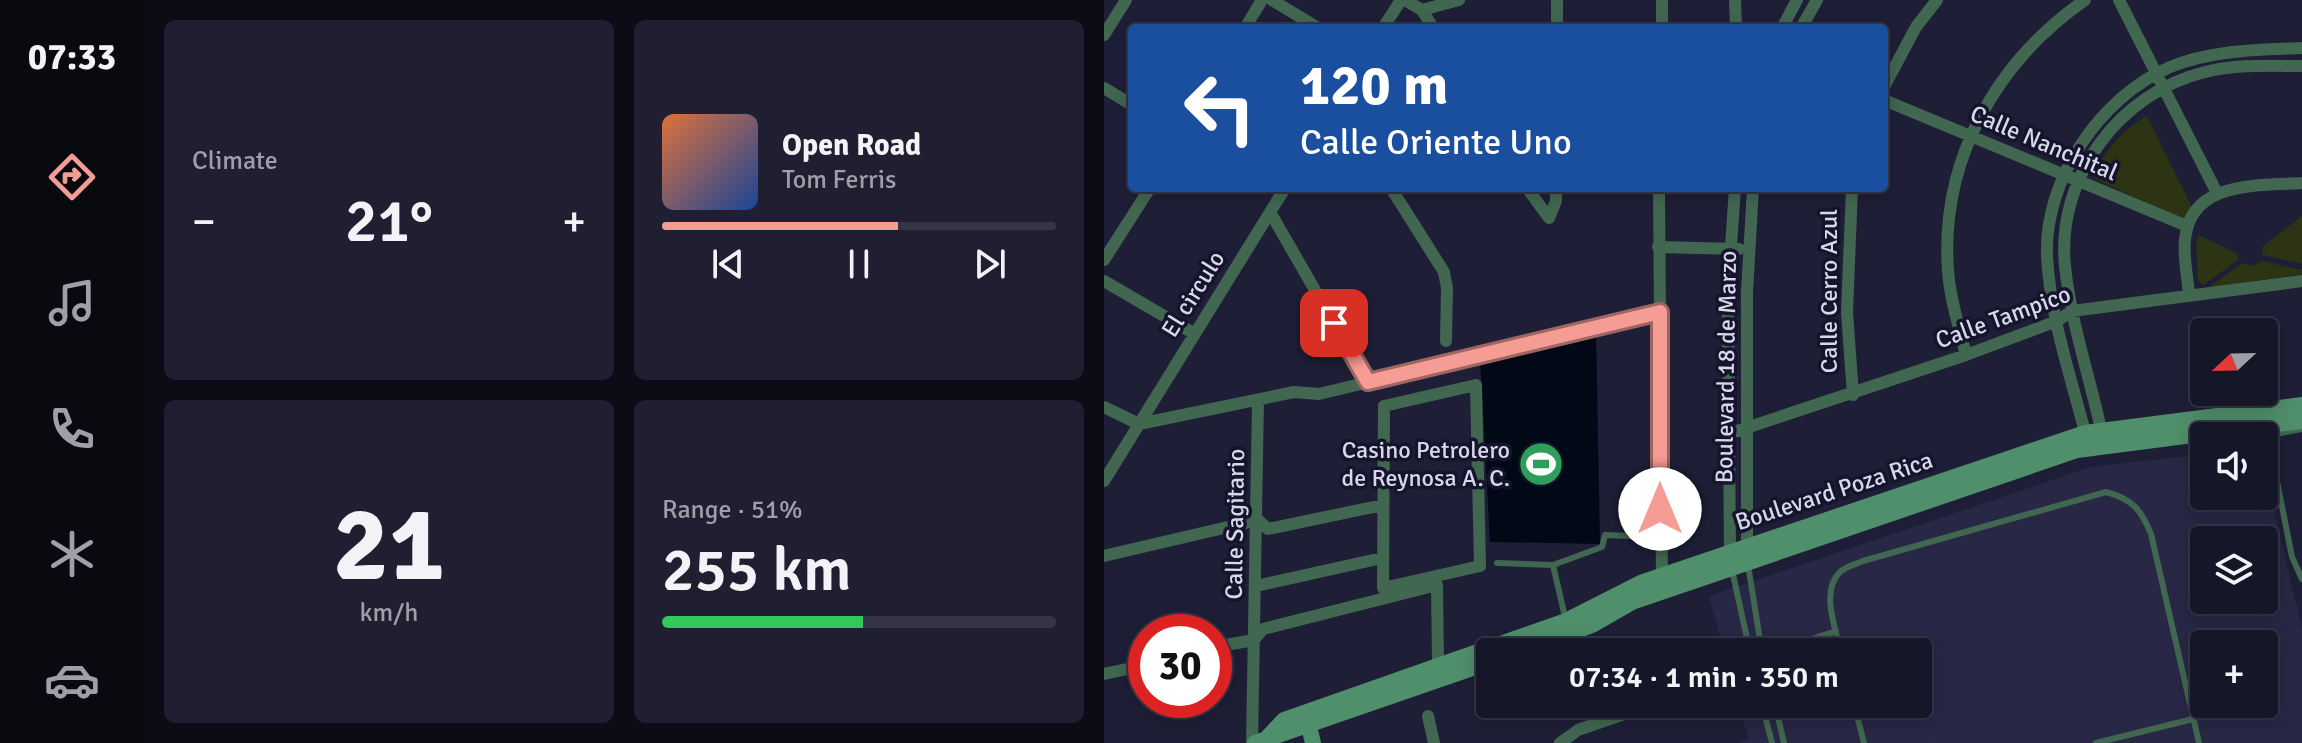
<!DOCTYPE html>
<html lang="en">
<head>
<meta charset="utf-8">
<style>
  body { margin:0; font-family:Signika,sans-serif; background:#1f1f31; color:#f1f3f6; height:100vh; display:flex; flex-direction:column; font-size:30px; white-space:nowrap }
  * { box-sizing:border-box; margin:0 }
  p { font-size:26px; color:#9e9fa8 }
  .icon { flex:none; width:44px; height:44px; fill:none; stroke:currentColor; stroke-width:2; stroke-linecap:round; stroke-linejoin:round }
  .map { position:relative; flex:1; overflow:hidden }
  .side { display:flex; flex-direction:column; gap:20px; padding:20px; background:#0c0c17; width:960px }
  .side>* { flex:none }
  .top-card { position:absolute; left:24px; top:24px; width:760px; height:168px; border-radius:8px; box-shadow:0 4px 20px #0003,0 0 0 2px #353546; background:#1a4fa0; color:#fff; overflow:hidden }
  .needle { width:52px; rotate:248deg }
  .tools { position:absolute; left:1086px; top:318px; display:grid; gap:16px }
  .tools a { display:grid; place-items:center; width:88px; height:88px; border-radius:8px; background:#161629; box-shadow:0 4px 20px #0003,0 0 0 2px #353546; font-size:40px }
  .speed { position:absolute; left:24px; top:614px; display:flex; gap:16px; font-size:40px; font-weight:700; text-align:center }
  .speed>* { display:grid; place-content:center; width:104px; height:104px; border-radius:50%; background:#161629; box-shadow:0 4px 20px #0003,0 0 0 2px #353546; line-height:1 }
  .speed .limit { border:12px solid #d22; background:#fff; color:#111 }
  .pin { position:absolute; display:grid; place-items:center; width:68px; height:68px; color:#fff; margin:-34px; border-radius:16px; box-shadow:0 4px 12px #0006 }
  .me { position:absolute; width:88px; margin:-44px; rotate:0deg; stroke-linejoin:round; filter:drop-shadow(0 0 6px #0008) }
  .turn { display:flex; align-items:center; gap:28px; height:168px; padding:0 40px; font-size:36px }
  .turn .icon { width:104px; height:104px; stroke-width:2.5 }
  .turn b { display:block; font-size:56px; line-height:68px }
  .big { font-size:60px; font-weight:600; line-height:1.1 }
  .side .card { flex:1; display:flex; flex-direction:column; justify-content:center; gap:12px; min-width:0; padding:0 28px; border-radius:12px; background:#1f1f31 }
  .side .dial { align-items:center; gap:0 }
  .dial b { font-size:104px; line-height:1 }
  .song { display:flex; align-items:center; gap:24px }
  .cover { width:96px; height:96px; border-radius:12px; background:linear-gradient(135deg,hsl(20 70% 55%),hsl(220 70% 35%)) }
  .played { height:8px; border-radius:4px; background:linear-gradient(90deg,#f59c95 60%,#353546 60%) }
  .keys { display:flex; justify-content:space-around; direction:ltr }
  .heat { display:flex; justify-content:space-between; align-items:center; font-size:44px; direction:ltr }
  .charge { height:12px; border-radius:6px; background:linear-gradient(90deg,#34c759 51%,#353546 0) }
  .side .tiles { flex:1; display:grid; gap:20px; grid-template-columns:repeat(2,1fr) }
  .trip { position:absolute; left:372px; top:638px; width:456px; height:80px; border-radius:8px; background:#161629; box-shadow:0 4px 20px #0003,0 0 0 2px #353546; font-weight:600; line-height:80px; text-align:center }
  main { display:flex; flex:1; min-height:0 }
  .tab-bar { display:flex; flex-direction:column; width:144px; justify-content:space-around; align-items:center; background:#090910; color:#9e9fa8 }
  .tab-bar .icon { width:56px; height:56px }
  .tab-bar .on { color:#f59c95 }
  .tab-bar b { font-size:36px; color:#f1f3f6 }
  .map>svg:first-child { display:block }
</style>
</head>
<body>
<main>
<nav class="tab-bar">
<b>07:33</b>
<svg class="icon on" aria-label="directions" viewBox="0 0 24 24"><path d="M12 3l9 9-9 9-9-9zM9 14v-3h6M13 9l2 2-2 2"/></svg>
<svg class="icon" aria-label="music" viewBox="0 0 24 24"><path d="M9 18V5l10-2v13"/><circle cx="6" cy="18" r="3"/><circle cx="16" cy="16" r="3"/></svg>
<svg class="icon" aria-label="phone" viewBox="0 0 24 24"><path d="M5 4h4l2 5-3 2q2 4 5 5l2-3 5 2v4C11 20 4 13 5 4z"/></svg>
<svg class="icon" aria-label="climate" viewBox="0 0 24 24"><path d="M12 3v18M4 7l16 10M4 17L20 7"/></svg>
<svg class="icon" aria-label="car" viewBox="0 0 24 24"><path d="M5 17H2v-5l4-1 3-4h7l3 4 3 1v5h-3M9 17h6M6 11h13"/><circle cx="7" cy="17" r="2"/><circle cx="17" cy="17" r="2"/></svg>
</nav>
<section class="side">
<div class="tiles">
<div class="card"><p>Climate</p>
<div class="heat"><a>−</a><b class="big">21°</b><a>+</a></div>
</div>
<div class="card">
<div class="song"><i class="cover"></i><div><b>Open Road</b><p>Tom Ferris</p></div></div>
<div class="played"></div>
<div class="keys"><svg class="icon" aria-label="previous" viewBox="0 0 24 24"><path d="M18 5L8 12l10 7zM5 5v14"/></svg><svg class="icon" aria-label="pause" viewBox="0 0 24 24"><path d="M8 5v14M16 5v14"/></svg><svg class="icon" aria-label="next" viewBox="0 0 24 24"><path d="M6 5l10 7-10 7zM19 5v14"/></svg></div>
</div>
<div class="card dial"><b>21</b><p>km/h</p></div>
<div class="card"><p>Range · 51%</p><b class="big">255 km</b><div class="charge"></div></div>
</div>
</section>
<div class="map">
<svg width="1198" height="743" viewBox="0 0 1198 743">
  <rect width="100%" height="100%" fill="#1e1e37"/>
  <path fill="#282745" fill-rule="evenodd" d="M1100 454V496H1160V470L1198 628V743H637L644 738 635 704H814V652H620L605 596 987 467ZM1100 540H1160V600H1100ZM1100 644H1160V704H1100Z"/>
  <path fill="#2c3413" d="M1043 116 1089 209 1079 220 991 179 990 173C1004 149 1018 129 1043 116Z
    M1198 216V264L1159 255 1158 247Z
    M1095 235 1134 254V260L1099 285 1094 281 1092 244Z
    M1157 261 1198 270V274L1104 288 1138 263 1151 266Z"/>
  <path fill="#000915" d="M492 331 496 544 386 542 376 357Z"/>
  <g fill="none" stroke-linecap="round" stroke-linejoin="round">
    <path stroke="#416751" stroke-width="6" d="M1160 436 1198 429
      M1164 436 1188 557 1198 579
      M393 563 449 565 461 617
      M449 565 498 547 501 535 556 537
      M644 565 658 652
      M628 570 646 652
      M668 652 732 631
      M737 652C732 630 716 591 736 572 741 567 752 564 759 561L1002 492C1028 499 1037 509 1047 534L1095 743
      M658 704 668 743
      M671 704 680 743
      M750 704 760 743
      M992 743 1089 719"/>
    <path stroke="#416751" stroke-width="12" d="M168 0 214 28
      M301 0 318 10 329 28
      M631 0 632 28
      M1015 0 1113 193
      M318 10 355 0
      M141 28 158 0
      M279 28 297 0
      M453 28V0
      M558 28V0
      M678 28 693 0
      M697 28 713 0
      M0 35 22 0
      M780 87 812 27 833 0
      M0 88 28 105
      M780 100 1083 226
      M287 188 340 272 343 288 342 341
      M423 188 445 218 452 201V188
      M555 188 558 583
      M748 188 743 312 749 395
      M166 212 264 382
      M554 247 635 249
      M0 260 46 188
      M0 281 91 334
      M1085 296C1084 278 1079 258 1081 240 1086 180 1155 186 1198 183
      M862 355C855 327 846 299 844 271 836 160 892 62 981 0
      M372 385 376 566 279 588 280 406Z
      M0 407 35 424
      M35 424 190 392 215 394 556 312
      M624 434 862 355 953 321 968 311 1198 281
      M999 438C987 381 967 324 961 266 952 178 1015 93 1101 72 1133 64 1166 66 1198 66
      M983 440C968 380 946 318 943 256 940 180 996 97 1066 67 1107 50 1154 50 1198 48
      M0 481 181 188
      M643 553V292L649 188
      M0 556 154 520 164 529 279 505
      M626 560 624 290 631 188
      M152 586 278 558
      M110 647 150 640 159 629 333 585 334 664
      M0 674 42 665
      M324 716 330 743
      M148 743 154 401
      M456 743 474 730 549 704"/>
    <path stroke="#508f6b" stroke-width="16" d="M415 652 488 625 528 602 973 450 1198 421
      M202 714 209 743
      M164 737 180 720 462 621 539 582 981 433 1198 405
      M151 743 386 662"/>
  </g>
  <g fill="none" stroke-linecap="round" stroke-linejoin="round">
    <g stroke="#9f6561" stroke-width="20">
      <path id="route" d="M230 323 264 382 556 312V509"/>
    </g>
    <use href="#route" stroke="#f59c95" stroke-width="14"/>
  </g>
  <defs>
    <g id="stadium-disc" transform="scale(2.3)"><circle r="9.5" fill="#2e9e5b" stroke="#15142c"/><path d="M0-5a6.5 5 0 1 0 0 10a6.5 5 0 1 0 0-10ZM-3.5-1.8h7v3.6h-7Z" fill="#fff"/></g>
  </defs>
  <g fill-rule="evenodd">
    <use href="#stadium-disc" x="437" y="464"/>
  </g>
  <g text-anchor="middle" dominant-baseline="central" stroke-width="7" stroke-linejoin="round" paint-order="stroke">
    <g font-size="24" fill="#d7d8e9" stroke="#15142c">
      <text transform="translate(940 143) rotate(23)">Calle Nanchital</text>
      <text transform="translate(725 291) rotate(-90)">Calle Cerro Azul</text>
      <text transform="translate(89 294) rotate(-58)">El circulo</text>
      <text transform="translate(899 317) rotate(-20)">Calle Tampico</text>
      <text transform="translate(622 367) rotate(-89)">Boulevard 18 de Marzo</text>
      <text transform="translate(730 491) rotate(-18)">Boulevard Poza Rica</text>
      <text transform="translate(131 524) rotate(-89)">Calle Sagitario</text>
    </g>
    <g font-size="24" fill="#d7d8e9" stroke="#15142c" text-anchor="end">
      <text x="406" y="450">Casino Petrolero<tspan x="406" dy="28">de Reynosa A. C.</tspan></text>
    </g>
  </g>
</svg>
<div class="tools">
<a><svg class="needle" viewBox="-14 -14 28 28"><path d="M0-13l5 13h-10z" fill="#e53935"/><path d="M0 13l5-13h-10z" fill="#9e9fa8"/></svg></a>
<a><svg class="icon" aria-label="sound" viewBox="0 0 24 24"><path d="M4 9h4l5-4v14l-5-4H4zM17 9q2 3 0 6"/></svg></a>
<a><svg class="icon" aria-label="layers" viewBox="0 0 24 24"><path d="M12 4l9 5-9 5-9-5zM3 14l9 5 9-5"/></svg></a>
<a>+</a>
</div>
<div class="speed"><div class="limit">30</div></div>
<div class="pin" style="left:230px;top:323px;background:#d93025"><svg class="icon" aria-label="arrive" viewBox="0 0 24 24"><path d="M6 21V4h12l-3 4 3 4H6"/></svg></div>
<svg class="me" style="left:556px;top:509px" viewBox="-20 -20 40 40"><circle r="19" fill="#fff"/><path d="M0-13L10 11 0 6-10 11z" fill="#f59c95"/></svg>
<div class="trip">07:34 · 1 min · 350 m</div>
<div class="top-card">
<div class="turn"><svg class="icon" aria-label="left" viewBox="0 0 24 24"><path d="M17 20v-9H6M10 6l-5 5 5 5"/></svg><div><b>120 m</b>Calle Oriente Uno</div></div>
</div>
</div>
</main>
</body>
</html>
